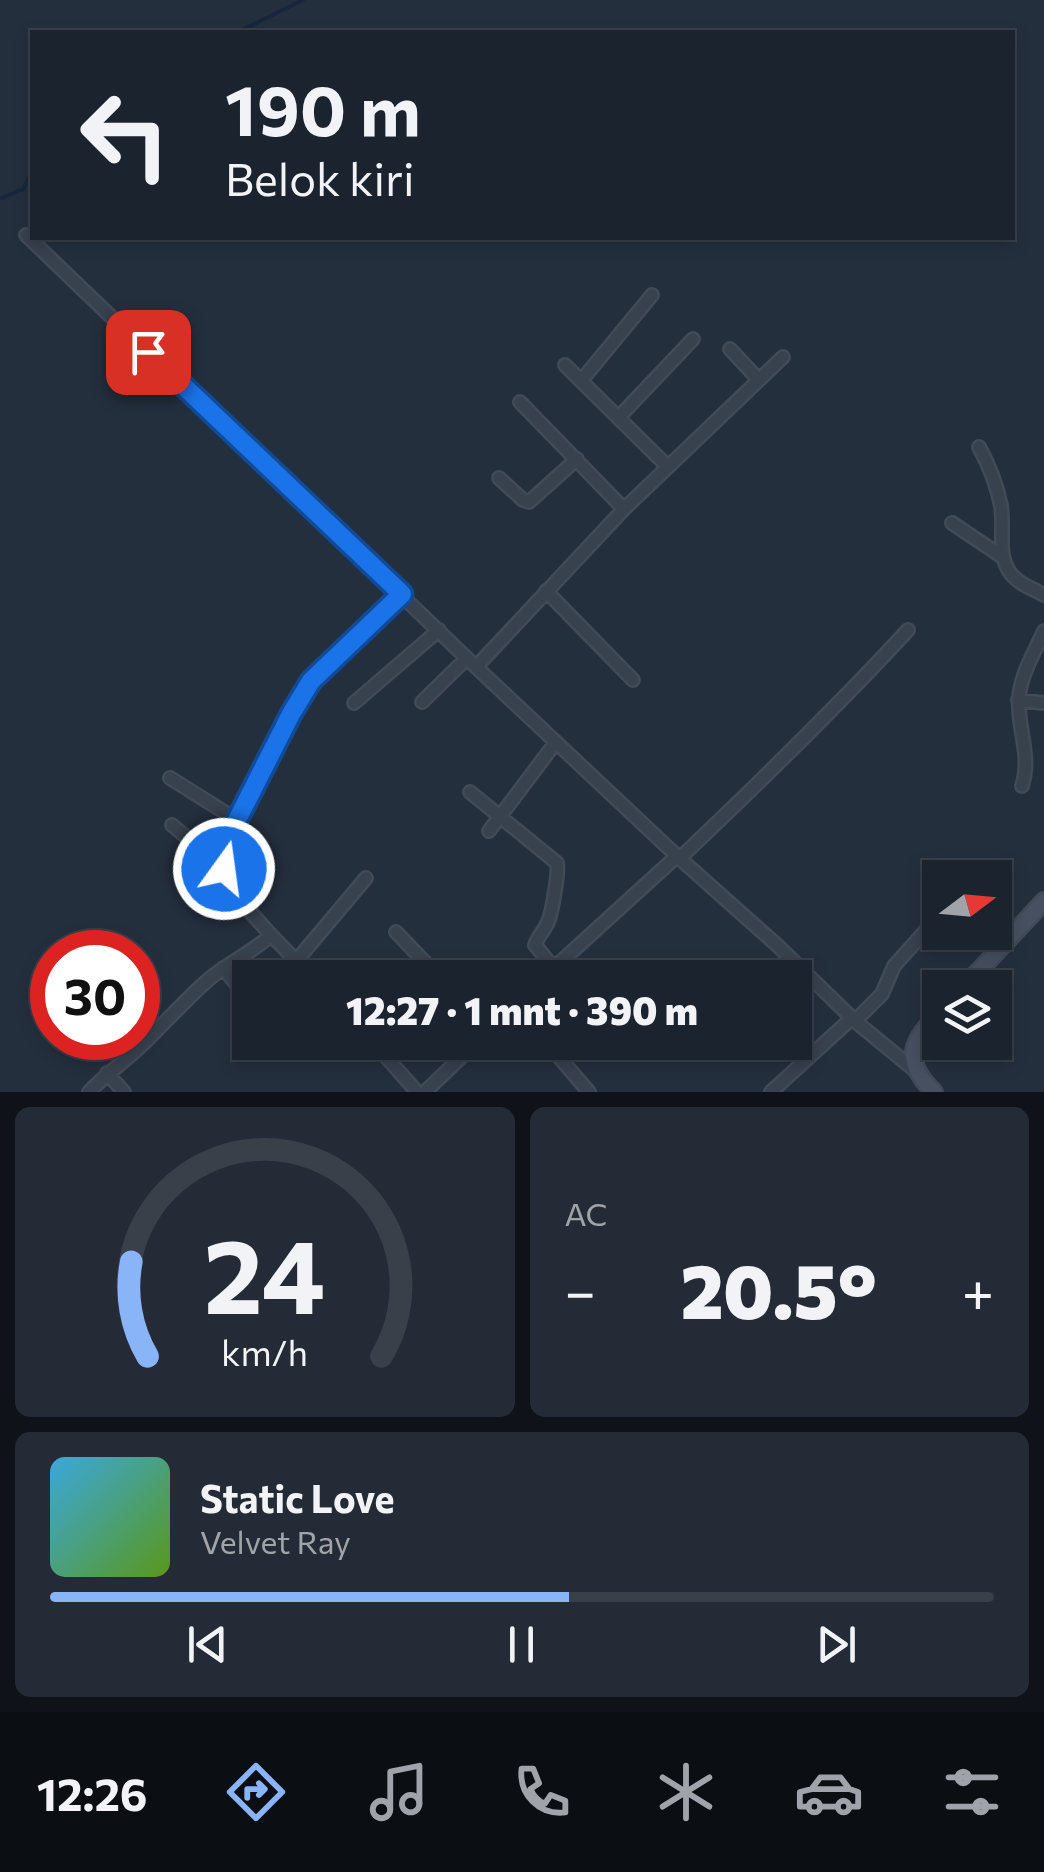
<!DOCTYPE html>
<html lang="id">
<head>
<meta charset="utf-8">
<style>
  body { margin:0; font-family:Commissioner,sans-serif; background:#242b36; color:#f1f3f6; height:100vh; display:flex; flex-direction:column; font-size:38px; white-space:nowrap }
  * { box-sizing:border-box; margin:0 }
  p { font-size:32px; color:#a0a4aa }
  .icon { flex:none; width:55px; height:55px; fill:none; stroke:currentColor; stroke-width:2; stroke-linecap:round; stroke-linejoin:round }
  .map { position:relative; height:1092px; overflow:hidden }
  .sheet { display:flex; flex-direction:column; gap:15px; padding:15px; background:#0f1319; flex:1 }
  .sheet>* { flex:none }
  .hud { position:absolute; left:30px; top:30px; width:985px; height:210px; border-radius:0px; box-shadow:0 5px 15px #0003,0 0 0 2px #39404a; background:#1b232e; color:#f1f3f6; overflow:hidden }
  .needle { width:65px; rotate:74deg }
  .tools { position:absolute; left:922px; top:860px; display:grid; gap:20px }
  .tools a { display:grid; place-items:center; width:90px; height:90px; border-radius:0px; background:#1b232e; box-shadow:0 5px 15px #0003,0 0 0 2px #39404a; font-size:50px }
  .speed { position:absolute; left:30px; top:930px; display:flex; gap:20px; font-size:50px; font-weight:700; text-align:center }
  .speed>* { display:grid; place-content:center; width:130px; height:130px; border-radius:50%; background:#1b232e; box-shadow:0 5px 15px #0003,0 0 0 2px #39404a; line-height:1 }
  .speed .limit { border:15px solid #d22; background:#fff; color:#111 }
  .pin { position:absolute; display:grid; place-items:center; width:85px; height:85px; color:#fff; margin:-42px; border-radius:20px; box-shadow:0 5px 15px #0006 }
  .me { position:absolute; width:110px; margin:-55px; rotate:14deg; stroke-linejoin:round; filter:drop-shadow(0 0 8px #0008) }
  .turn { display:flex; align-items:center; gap:35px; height:210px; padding:0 30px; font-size:45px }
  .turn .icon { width:130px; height:130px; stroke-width:2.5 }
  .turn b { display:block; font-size:70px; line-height:85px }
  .big { font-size:75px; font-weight:800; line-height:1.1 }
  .sheet .widget { flex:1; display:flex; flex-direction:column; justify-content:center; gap:15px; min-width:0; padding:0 35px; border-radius:15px; background:#242b36 }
  .sheet .dial { align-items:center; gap:0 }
  .dial svg { height:260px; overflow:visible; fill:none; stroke:#39404a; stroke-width:7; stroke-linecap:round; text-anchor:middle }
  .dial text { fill:#f1f3f6; stroke:none }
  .song { display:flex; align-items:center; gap:30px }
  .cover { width:120px; height:120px; border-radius:15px; background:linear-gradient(135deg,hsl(200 70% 55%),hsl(90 70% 35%)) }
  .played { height:10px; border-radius:5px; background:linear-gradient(90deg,#8ab4f8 55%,#39404a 55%) }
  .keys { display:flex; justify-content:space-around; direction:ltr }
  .heat { display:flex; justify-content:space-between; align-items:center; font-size:55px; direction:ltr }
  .sheet .tiles { flex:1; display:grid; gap:15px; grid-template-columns:1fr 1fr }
  .widget:last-child { grid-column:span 2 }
  .trip { position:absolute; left:232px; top:960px; width:580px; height:100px; border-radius:0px; background:#1b232e; box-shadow:0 5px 15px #0003,0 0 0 2px #39404a; font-weight:800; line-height:100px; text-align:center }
  .menu { display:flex; height:160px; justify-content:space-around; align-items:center; background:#0b0e12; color:#a0a4aa }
  .menu .icon { width:70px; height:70px }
  .menu .active { color:#8ab4f8 }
  .menu b { font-size:45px; color:#f1f3f6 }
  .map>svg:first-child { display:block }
</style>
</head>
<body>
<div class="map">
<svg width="1044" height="1092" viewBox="0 0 1044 1092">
  <rect width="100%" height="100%" fill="#242f3e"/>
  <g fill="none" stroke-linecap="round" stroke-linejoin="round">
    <path stroke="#17263c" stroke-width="4" d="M238 32 303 0
      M2 198 23 189 32 172"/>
    <g stroke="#414a57" stroke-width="16">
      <path id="minor" d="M26 235 476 667 677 856
        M730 349 758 379
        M565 365 668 467
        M581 381 652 295
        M520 402 624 509
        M618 418 693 339
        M979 447C989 465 997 486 1001 506 1005 530 996 554 1011 574 1020 585 1032 588 1044 595
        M499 478 523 500 529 502 577 459
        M952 523 1001 556
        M546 591 633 680
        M476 667 624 509 783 357
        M1018 700 1044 703
        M422 702 467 658
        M354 703 439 630
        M170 778 237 820
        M1022 786C1032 755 1017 729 1019 699 1020 675 1035 652 1044 631
        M470 792 557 863C559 872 552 913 548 922 544 931 538 936 535 945L553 967
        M172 825 224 869
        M489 831 556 742
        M680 858C758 784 835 709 908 630
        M396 932 440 978
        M271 935 227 886C213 844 292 705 320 671L402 594
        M297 960 366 878
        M223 968 250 1000
        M543 978 677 856 778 946 855 1021 917 1072
        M855 1021 882 994 894 966 936 919
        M373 1042 417 1092
        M546 1042 589 1092
        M107 1073 124 1092
        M89 1092C105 1075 124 1062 141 1046 164 1024 184 1001 208 980 227 963 252 953 271 935L313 978
        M425 1092 477 1042
        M771 1092 852 1018"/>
    </g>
    <g stroke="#414a57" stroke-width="20">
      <path id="secondary" d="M963 988 1044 901
        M934 1092C901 1060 912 1041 940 1012"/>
    </g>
    <use href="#minor" stroke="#38414e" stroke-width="11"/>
    <use href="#secondary" stroke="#465061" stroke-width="15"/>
  </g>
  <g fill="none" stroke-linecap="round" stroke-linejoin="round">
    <g stroke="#114b97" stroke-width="25">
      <path id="route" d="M148 352 402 594 311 681 291 714 237 820 229 844 224 869"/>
    </g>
    <use href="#route" stroke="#1a73e8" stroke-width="18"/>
  </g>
</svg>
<div class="tools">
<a><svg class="needle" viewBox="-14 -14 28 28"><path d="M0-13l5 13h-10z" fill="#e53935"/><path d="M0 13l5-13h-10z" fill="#a0a4aa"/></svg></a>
<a><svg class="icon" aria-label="layers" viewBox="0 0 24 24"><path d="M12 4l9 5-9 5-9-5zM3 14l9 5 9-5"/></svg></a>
</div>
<div class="speed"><div class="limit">30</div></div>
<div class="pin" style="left:148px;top:352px;background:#d93025"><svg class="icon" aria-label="arrive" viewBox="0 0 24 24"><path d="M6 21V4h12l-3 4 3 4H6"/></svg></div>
<svg class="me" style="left:224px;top:869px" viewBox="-20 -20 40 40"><circle r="17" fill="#1a73e8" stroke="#fff" stroke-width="3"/><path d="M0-11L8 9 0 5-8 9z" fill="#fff"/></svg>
<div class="trip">12:27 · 1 mnt · 390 m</div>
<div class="hud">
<div class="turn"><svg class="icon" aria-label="left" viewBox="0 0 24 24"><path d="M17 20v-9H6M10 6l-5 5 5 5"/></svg><div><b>190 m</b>Belok kiri</div></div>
</div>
</div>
<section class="sheet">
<div class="tiles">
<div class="widget dial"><svg viewBox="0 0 100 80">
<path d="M14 69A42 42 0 1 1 86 69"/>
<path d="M14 69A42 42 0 0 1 9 40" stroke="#8ab4f8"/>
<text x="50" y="56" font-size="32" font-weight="700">24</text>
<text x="50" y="72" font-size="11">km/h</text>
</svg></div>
<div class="widget"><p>AC</p>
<div class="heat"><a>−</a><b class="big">20.5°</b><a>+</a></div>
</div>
<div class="widget">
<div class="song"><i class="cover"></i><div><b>Static Love</b><p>Velvet Ray</p></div></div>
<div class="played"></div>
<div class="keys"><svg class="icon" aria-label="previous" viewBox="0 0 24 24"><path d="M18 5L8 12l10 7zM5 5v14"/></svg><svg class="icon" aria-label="pause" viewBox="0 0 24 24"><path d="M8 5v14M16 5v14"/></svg><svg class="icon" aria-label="next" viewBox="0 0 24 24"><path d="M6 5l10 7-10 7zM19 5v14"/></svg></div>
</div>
</div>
</section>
<nav class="menu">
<b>12:26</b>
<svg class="icon active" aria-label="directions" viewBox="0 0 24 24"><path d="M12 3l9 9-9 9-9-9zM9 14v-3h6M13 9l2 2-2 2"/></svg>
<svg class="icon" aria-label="music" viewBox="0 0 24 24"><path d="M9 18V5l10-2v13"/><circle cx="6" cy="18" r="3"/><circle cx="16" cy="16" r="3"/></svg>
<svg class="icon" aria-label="phone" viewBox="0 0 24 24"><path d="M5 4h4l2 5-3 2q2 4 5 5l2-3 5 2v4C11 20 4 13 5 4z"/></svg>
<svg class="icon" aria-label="climate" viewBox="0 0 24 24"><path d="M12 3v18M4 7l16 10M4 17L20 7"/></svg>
<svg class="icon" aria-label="car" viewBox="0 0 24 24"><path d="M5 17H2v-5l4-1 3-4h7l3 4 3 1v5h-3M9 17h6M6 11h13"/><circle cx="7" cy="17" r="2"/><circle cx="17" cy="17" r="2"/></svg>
<svg class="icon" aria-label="filters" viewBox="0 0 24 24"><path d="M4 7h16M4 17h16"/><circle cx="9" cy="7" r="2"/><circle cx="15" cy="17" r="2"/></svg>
</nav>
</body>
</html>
